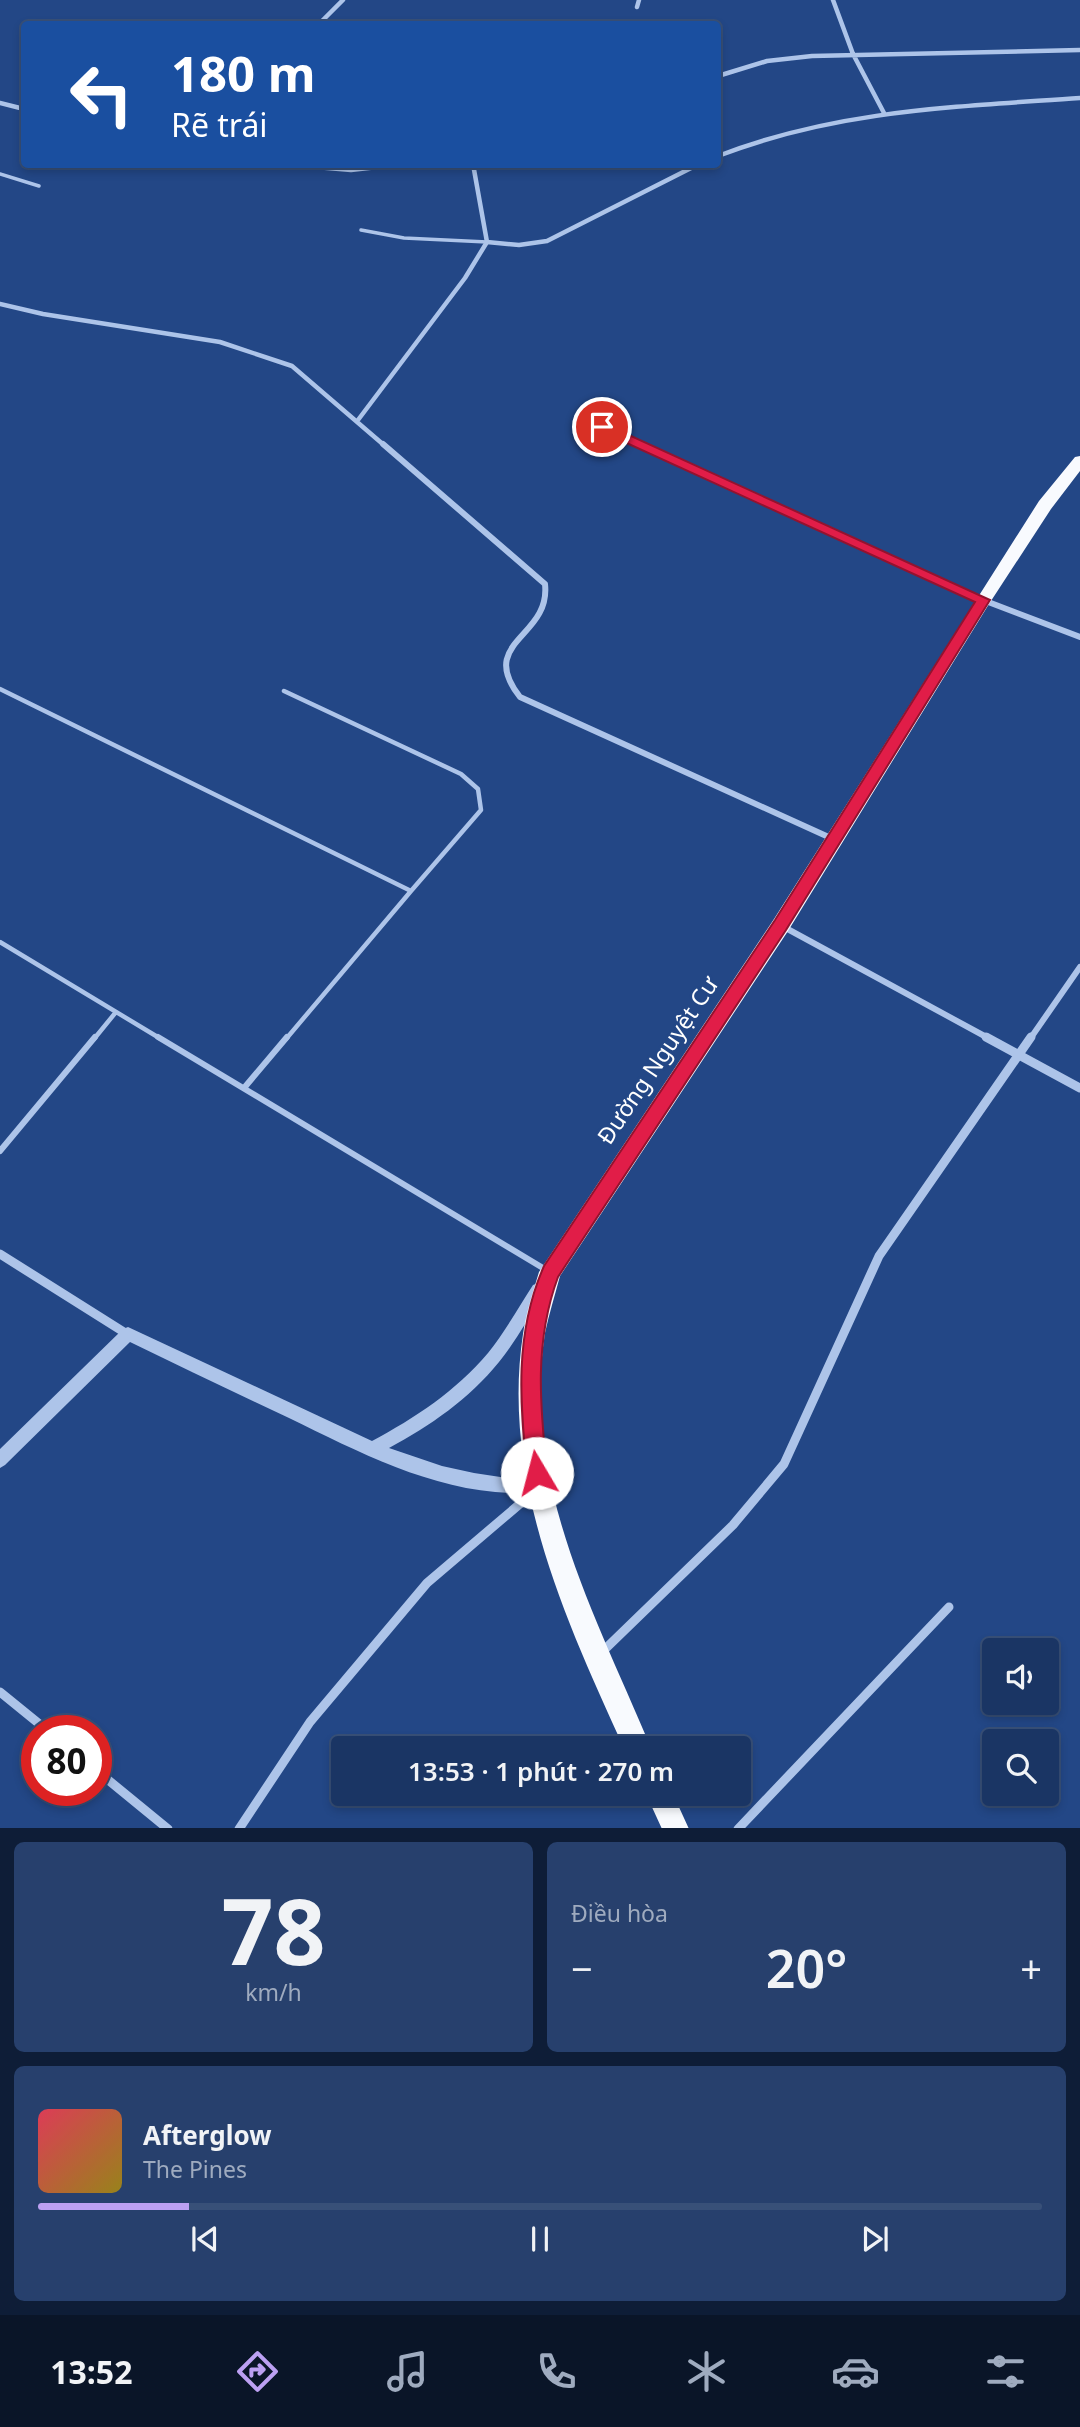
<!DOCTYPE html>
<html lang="vi">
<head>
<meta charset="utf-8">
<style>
  body { margin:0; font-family:"Noto Sans",sans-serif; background:#27406d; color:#f1f3f6; height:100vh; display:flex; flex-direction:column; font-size:26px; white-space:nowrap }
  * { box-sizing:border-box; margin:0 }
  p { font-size:23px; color:#9fabbf }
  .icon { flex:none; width:38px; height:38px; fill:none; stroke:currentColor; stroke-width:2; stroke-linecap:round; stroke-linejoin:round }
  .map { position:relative; height:1828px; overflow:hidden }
  .panel { display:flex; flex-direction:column; gap:14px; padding:14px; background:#0e1d37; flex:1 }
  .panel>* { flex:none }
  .hud { position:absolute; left:21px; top:21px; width:700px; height:147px; border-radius:7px; box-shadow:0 4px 10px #0003,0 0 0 2px #385078; background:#1a4fa0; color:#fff; overflow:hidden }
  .tools { position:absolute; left:982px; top:1638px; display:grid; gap:14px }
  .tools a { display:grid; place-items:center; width:77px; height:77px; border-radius:7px; background:#1a3564; box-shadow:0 4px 10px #0003,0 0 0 2px #385078; font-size:35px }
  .speed { position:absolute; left:21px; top:1715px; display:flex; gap:14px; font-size:35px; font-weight:700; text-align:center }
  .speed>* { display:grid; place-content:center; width:91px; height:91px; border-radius:50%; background:#1a3564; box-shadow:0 4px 10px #0003,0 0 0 2px #385078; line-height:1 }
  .speed .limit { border:10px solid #d22; background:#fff; color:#111 }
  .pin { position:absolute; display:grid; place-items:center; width:60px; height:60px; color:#fff; margin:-30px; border:4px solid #fff; border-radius:50%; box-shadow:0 2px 7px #0007 }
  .me { position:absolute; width:77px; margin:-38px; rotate:352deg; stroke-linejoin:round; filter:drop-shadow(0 0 5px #0008) }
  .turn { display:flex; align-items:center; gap:24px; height:147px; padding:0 35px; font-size:32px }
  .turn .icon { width:91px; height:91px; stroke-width:2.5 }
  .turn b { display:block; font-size:49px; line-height:60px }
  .big { font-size:52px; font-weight:600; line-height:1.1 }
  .panel .widget { flex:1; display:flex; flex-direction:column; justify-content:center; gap:10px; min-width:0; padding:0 24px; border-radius:10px; background:#27406d }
  .panel .dial { align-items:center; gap:0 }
  .dial b { font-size:91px; line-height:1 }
  .song { display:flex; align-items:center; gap:21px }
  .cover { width:84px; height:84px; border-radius:10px; background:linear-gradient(135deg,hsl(350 70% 55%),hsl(50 70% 35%)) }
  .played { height:7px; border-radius:4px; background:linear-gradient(90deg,#bca0f2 15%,#385078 15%) }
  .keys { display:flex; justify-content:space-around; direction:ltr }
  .heat { display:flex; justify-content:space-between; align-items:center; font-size:38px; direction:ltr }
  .panel .tiles { flex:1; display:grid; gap:14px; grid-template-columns:1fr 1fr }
  .widget:last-child { grid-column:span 2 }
  .trip { position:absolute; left:331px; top:1736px; width:420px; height:70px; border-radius:7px; background:#1a3564; box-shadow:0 4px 10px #0003,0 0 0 2px #385078; font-weight:600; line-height:70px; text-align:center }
  .tab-bar { display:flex; height:112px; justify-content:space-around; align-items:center; background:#0a1528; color:#9fabbf }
  .tab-bar .icon { width:49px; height:49px }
  .tab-bar .active { color:#bca0f2 }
  .tab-bar b { font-size:32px; color:#f1f3f6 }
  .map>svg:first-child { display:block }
</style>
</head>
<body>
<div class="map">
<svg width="1080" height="1829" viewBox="0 0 1080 1829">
  <rect width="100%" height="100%" fill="#234786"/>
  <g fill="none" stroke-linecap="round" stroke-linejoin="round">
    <path stroke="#adc4e9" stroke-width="3.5" d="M0 174 39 186
      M361 230 404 238 487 242"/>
    <path stroke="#adc4e9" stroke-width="4.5" d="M0 689 411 891 286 1039
      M284 691 461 774 478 789 481 810 411 891
      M0 942 161 1039
      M94 1039 116 1012"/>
    <path stroke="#adc4e9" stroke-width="6" d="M158 1037 548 1271
      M244 1088 287 1037
      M0 1151 95 1037"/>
    <path stroke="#adc4e9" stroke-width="4.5" d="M833 0 853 54 884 113
      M637 7 639 0
      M319 24 343 0
      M718 76 767 61 812 56 1080 50
      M0 103 24 109
      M718 156C837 110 954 107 1080 98
      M280 164 351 170 404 164
      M473 164 487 242
      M0 304 43 314 220 342 292 366 385 446
      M577 416 643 446
      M358 420 465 278 487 242 519 245 547 241 699 164"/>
    <path stroke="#adc4e9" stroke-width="6" d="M383 444 545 584C551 638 476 641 520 697L833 839
      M639 444 983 600 1080 637
      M782 926 990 1039
      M1030 1039 1080 967"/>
    <path stroke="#adc4e9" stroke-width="9" d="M986 1037 1080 1088
      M0 1254 127 1334
      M602 1652 733 1525 784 1464 879 1256 1031 1037
      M0 1692 48 1731
      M96 1770 168 1829
      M239 1829 310 1722 427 1583 535 1491
      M738 1829 949 1607"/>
    <path fill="#adc4e9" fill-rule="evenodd" d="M538 1283 543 1285 545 1290 543 1295C529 1317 516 1341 499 1362 469 1399 430 1426 389 1448L442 1466 474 1473 507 1478H541L546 1481 549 1486 546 1491C537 1495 525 1493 515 1493 434 1492 359 1452 289 1418 236 1393 183 1368 130 1342L5 1465 0 1468V1449L123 1329 128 1327 372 1441C415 1418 456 1391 488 1353 505 1332 518 1308 533 1285Z"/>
    <path fill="#f8fafe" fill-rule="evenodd" d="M1080 456V471L1051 509 989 604 788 931 560 1276C555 1295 549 1314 545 1333 521 1482 596 1616 651 1748H624C565 1619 501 1480 523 1334 526 1313 533 1292 539 1272L774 919 1039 501 1075 457Z
      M646 1794H673L689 1829H662Z"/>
  </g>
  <path fill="#e11d48" stroke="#92132f" stroke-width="2" d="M598 425H607L990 600 786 930 558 1277C534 1342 540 1405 547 1473L544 1480 537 1483 530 1480 527 1473C520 1402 514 1334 544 1266L775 920 975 602 598 430Z"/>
  <g text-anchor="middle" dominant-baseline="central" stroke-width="5" stroke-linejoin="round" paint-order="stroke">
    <g font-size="23" fill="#fff" stroke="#234786">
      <text transform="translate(657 1060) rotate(-56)">Đường Nguyệt Cư</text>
    </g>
  </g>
</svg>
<div class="tools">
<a><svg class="icon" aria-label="sound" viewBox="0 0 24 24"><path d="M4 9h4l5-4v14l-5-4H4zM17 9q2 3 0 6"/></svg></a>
<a><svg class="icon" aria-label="search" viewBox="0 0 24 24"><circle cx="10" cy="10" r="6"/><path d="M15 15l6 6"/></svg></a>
</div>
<div class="speed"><div class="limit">80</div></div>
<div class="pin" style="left:602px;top:427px;background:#d93025"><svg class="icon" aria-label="arrive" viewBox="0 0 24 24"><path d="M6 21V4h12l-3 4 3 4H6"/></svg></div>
<svg class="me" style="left:537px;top:1473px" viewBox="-20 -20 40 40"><circle r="19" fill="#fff"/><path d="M0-13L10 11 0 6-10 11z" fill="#e11d48"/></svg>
<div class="trip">13:53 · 1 phút · 270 m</div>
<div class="hud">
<div class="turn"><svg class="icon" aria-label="left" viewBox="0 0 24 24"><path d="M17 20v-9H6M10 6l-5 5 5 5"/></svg><div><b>180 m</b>Rẽ trái</div></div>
</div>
</div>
<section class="panel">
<div class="tiles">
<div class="widget dial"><b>78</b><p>km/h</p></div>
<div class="widget"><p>Điều hòa</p>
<div class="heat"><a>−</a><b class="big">20°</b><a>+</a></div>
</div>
<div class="widget">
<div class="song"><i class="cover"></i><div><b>Afterglow</b><p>The Pines</p></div></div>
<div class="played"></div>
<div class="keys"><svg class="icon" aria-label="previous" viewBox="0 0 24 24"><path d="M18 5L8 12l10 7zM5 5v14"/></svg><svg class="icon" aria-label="pause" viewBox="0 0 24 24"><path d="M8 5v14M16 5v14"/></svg><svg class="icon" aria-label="next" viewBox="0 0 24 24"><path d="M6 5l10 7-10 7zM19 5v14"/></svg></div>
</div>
</div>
</section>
<nav class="tab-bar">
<b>13:52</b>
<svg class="icon active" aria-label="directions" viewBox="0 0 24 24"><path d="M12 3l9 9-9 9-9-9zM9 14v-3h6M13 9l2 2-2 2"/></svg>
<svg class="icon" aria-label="music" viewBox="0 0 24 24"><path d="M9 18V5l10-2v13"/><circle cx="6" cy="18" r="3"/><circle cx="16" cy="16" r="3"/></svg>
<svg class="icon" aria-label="phone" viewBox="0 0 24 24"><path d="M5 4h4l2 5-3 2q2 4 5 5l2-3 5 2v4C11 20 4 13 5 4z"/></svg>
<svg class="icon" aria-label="climate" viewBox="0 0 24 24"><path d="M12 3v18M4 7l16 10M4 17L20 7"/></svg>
<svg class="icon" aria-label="car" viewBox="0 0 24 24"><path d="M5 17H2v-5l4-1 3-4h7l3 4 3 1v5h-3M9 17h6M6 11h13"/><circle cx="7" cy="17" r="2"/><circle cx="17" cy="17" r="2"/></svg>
<svg class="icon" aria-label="filters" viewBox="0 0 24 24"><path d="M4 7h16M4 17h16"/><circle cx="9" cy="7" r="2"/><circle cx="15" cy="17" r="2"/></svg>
</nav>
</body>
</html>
